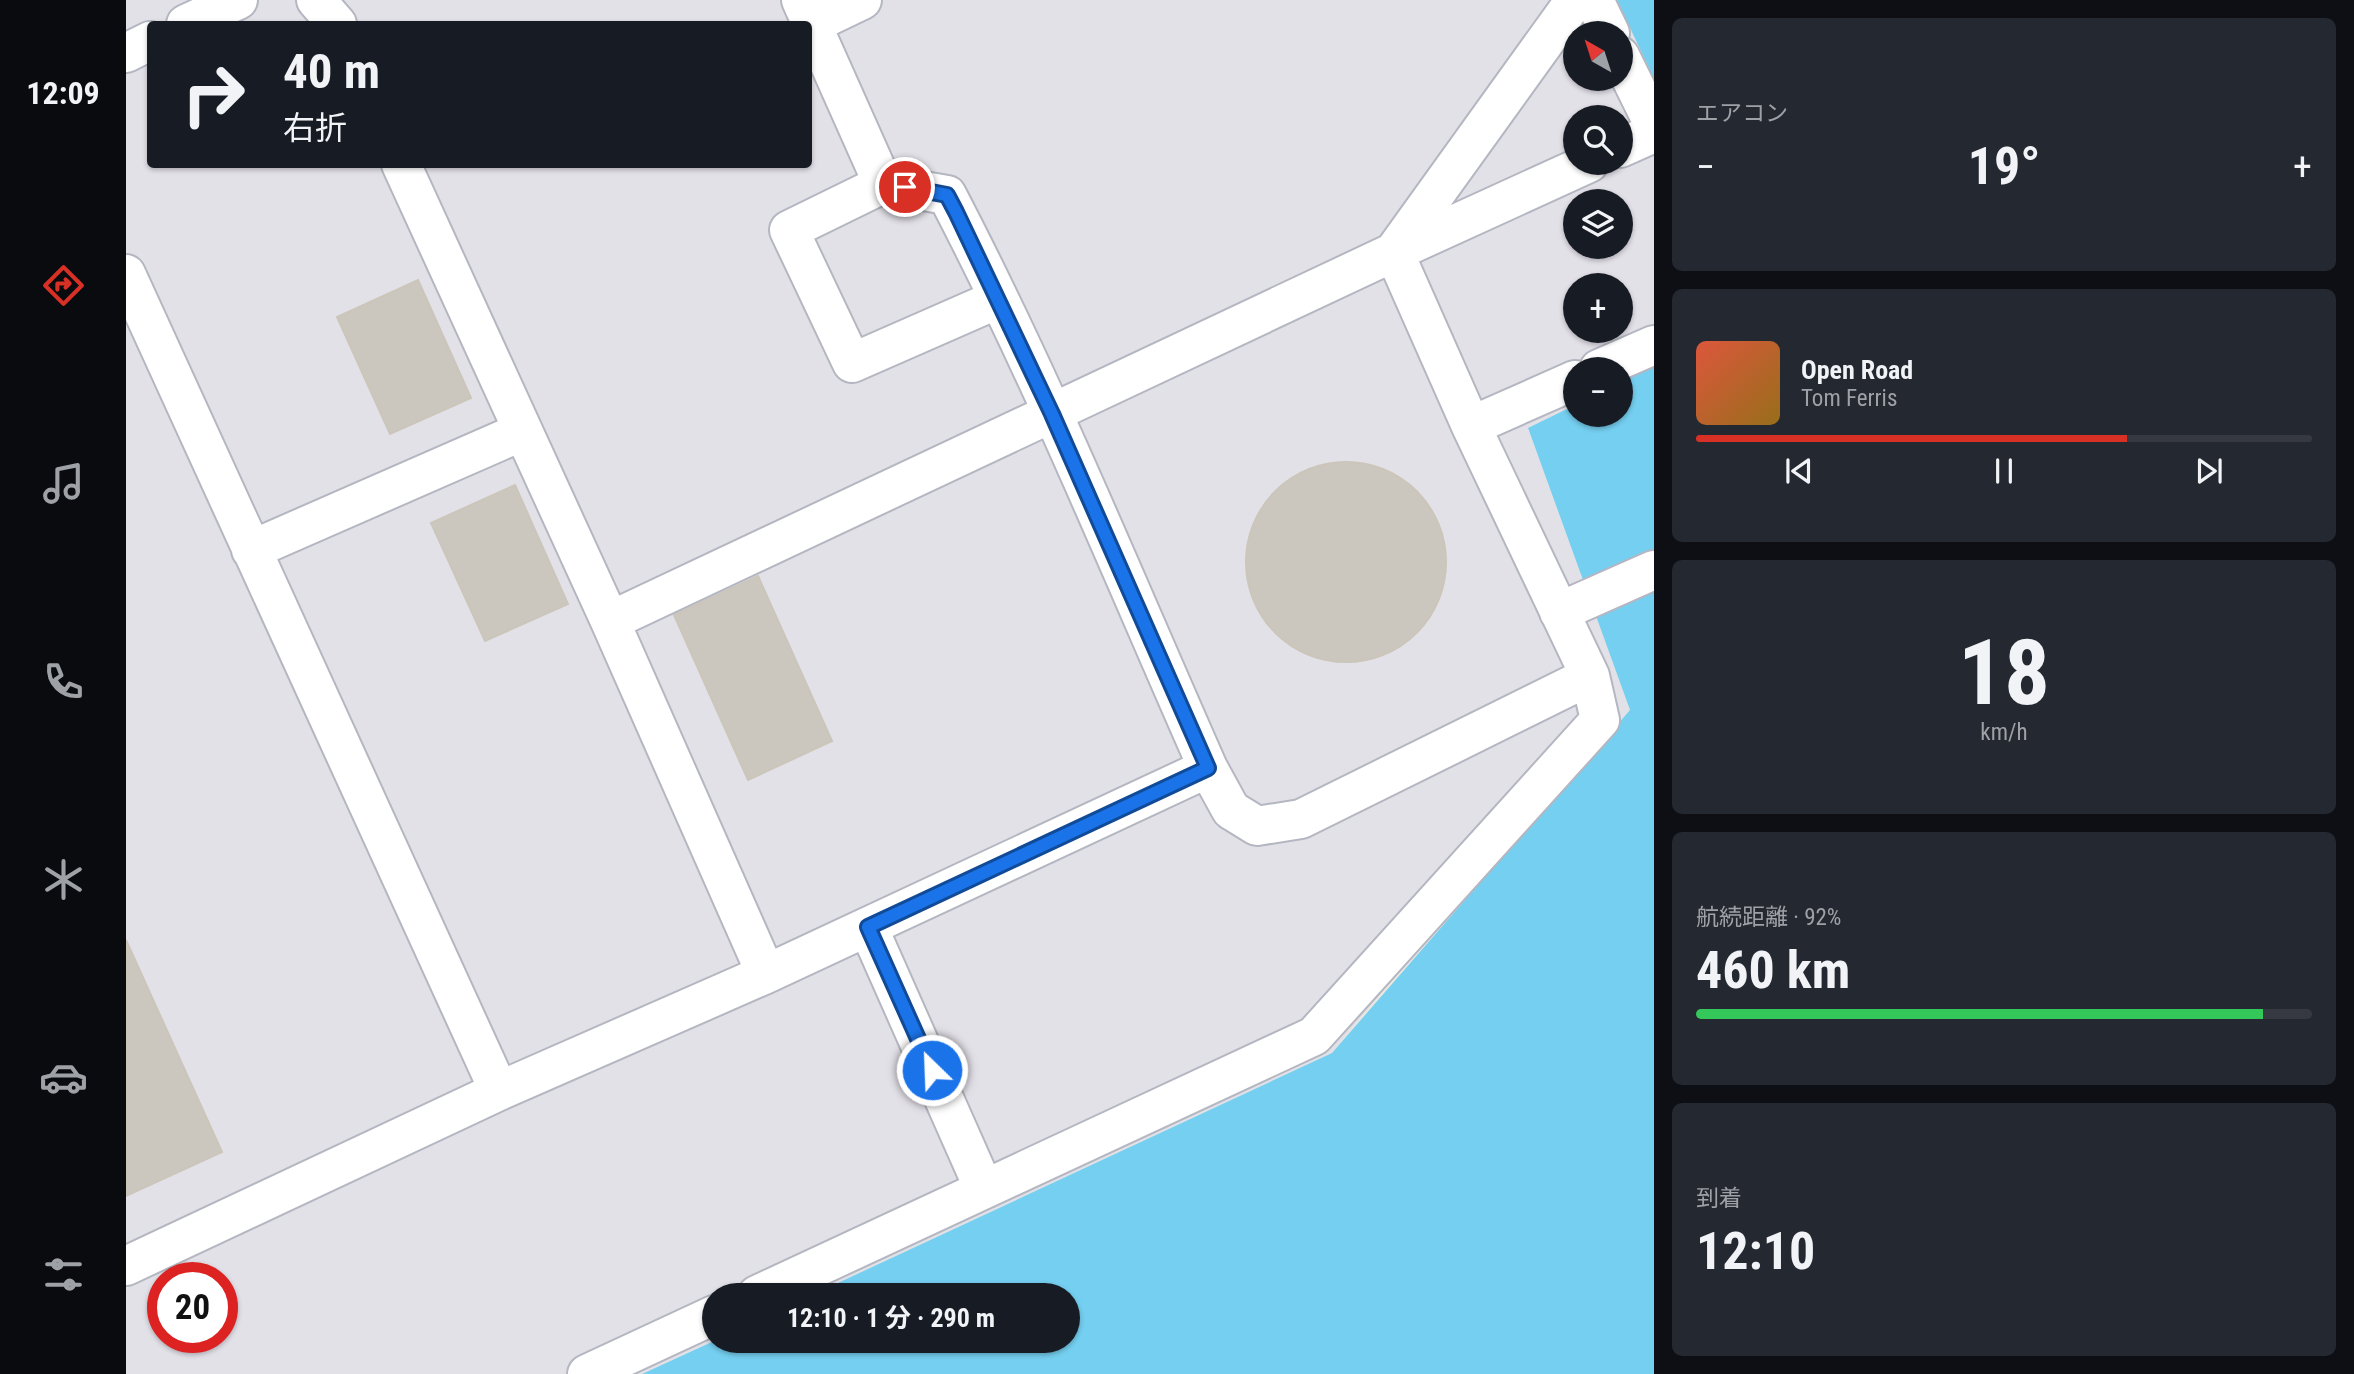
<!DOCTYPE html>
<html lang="ja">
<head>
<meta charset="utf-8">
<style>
  body { margin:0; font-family:"Roboto Condensed","Noto Sans JP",sans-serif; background:#242831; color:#f1f3f6; height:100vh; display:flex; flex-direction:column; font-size:26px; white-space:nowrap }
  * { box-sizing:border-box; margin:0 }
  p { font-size:23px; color:#9ea1a6 }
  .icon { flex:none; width:38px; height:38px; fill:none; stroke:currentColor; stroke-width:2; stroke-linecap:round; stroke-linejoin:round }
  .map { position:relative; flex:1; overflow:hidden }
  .drawer { display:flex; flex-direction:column; gap:18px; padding:18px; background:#0d0f14; width:700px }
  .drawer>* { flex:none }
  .hud { position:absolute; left:21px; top:21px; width:665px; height:147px; border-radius:7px; box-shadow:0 2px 5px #0004; background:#171b24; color:#f1f3f6; overflow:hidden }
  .needle { width:46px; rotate:321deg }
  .fabs { position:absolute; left:1437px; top:21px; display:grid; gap:14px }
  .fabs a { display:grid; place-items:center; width:70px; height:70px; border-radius:50%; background:#171b24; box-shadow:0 2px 5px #0004; font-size:35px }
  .speed { position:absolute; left:21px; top:1262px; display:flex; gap:14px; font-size:35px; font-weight:700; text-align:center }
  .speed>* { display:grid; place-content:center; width:91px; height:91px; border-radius:50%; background:#171b24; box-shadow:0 2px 5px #0004; line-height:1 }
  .speed .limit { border:10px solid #d22; background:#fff; color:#111 }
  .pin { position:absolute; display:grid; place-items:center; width:60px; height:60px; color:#fff; margin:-30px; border:4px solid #fff; border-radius:50%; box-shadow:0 2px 7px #0007 }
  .me { position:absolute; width:77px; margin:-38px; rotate:336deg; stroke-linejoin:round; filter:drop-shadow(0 0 5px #0008) }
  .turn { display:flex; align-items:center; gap:24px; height:147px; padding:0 21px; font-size:32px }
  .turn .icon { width:91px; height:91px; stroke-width:2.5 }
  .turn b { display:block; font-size:49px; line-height:60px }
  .big { font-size:52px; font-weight:700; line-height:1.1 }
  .drawer .widget { flex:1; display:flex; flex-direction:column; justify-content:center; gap:10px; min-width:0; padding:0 24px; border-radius:10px; background:#242831 }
  .drawer .dial { align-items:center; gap:0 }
  .dial b { font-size:91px; line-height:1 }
  .song { display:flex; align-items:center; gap:21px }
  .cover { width:84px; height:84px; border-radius:10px; background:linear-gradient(135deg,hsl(10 70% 55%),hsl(40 70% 35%)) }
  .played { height:7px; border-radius:4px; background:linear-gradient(90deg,#d93025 70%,#363941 70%) }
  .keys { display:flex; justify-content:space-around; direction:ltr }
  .heat { display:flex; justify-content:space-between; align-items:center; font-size:38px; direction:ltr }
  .charge { height:10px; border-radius:5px; background:linear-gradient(90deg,#34c759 92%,#363941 0) }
  .trip { position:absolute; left:576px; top:1283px; width:378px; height:70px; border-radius:35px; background:#171b24; box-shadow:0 2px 5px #0004; font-weight:700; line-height:70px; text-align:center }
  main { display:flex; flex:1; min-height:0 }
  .dock { display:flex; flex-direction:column; width:126px; justify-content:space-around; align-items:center; background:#090b0e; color:#9ea1a6 }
  .dock .icon { width:49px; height:49px }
  .dock .current { color:#d93025 }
  .dock b { font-size:32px; color:#f1f3f6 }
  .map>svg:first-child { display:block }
</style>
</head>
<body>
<main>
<nav class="dock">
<b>12:09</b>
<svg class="icon current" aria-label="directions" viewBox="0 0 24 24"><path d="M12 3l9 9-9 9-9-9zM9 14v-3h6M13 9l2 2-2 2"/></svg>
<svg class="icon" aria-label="music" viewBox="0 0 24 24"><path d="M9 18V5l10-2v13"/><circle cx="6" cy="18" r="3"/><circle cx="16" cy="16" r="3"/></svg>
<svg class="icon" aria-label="phone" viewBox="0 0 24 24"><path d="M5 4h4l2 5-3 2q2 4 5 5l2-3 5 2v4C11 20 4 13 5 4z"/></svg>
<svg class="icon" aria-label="climate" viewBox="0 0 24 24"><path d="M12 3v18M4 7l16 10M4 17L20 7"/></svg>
<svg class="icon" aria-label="car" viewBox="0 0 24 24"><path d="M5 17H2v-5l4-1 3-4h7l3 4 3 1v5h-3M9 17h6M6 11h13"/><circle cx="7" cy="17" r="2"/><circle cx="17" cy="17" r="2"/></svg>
<svg class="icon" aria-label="filters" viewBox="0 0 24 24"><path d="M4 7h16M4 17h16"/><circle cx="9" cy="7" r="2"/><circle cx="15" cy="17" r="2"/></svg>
</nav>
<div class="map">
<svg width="1528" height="1374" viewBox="0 0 1528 1374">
  <rect width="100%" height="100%" fill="#efe9e1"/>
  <path fill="#e3e1e8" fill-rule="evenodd" d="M0 0H1491L1528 79V365L1495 382 1494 369H1449V405L1402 429 1504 710 1394 825 1206 1053 686 1295H588V1341L516 1374H0ZM24 24H682V164H24ZM1449 33H1494V79H1449ZM1449 117H1494V163H1449ZM1449 201H1494V247H1449ZM1449 285H1494V331H1449ZM37 1278H96V1337H37Z"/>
  <path fill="#75cff0" d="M1491 0H1528V79Z
    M1528 365V1374H516L588 1341 942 1340V1295H686L1206 1053 1504 710 1402 428 1449 405V415H1494L1495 382Z"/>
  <path fill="#cbc7bf" stroke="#cbc5ba" stroke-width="2" d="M292 280 345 398 264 434 211 317Z
    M1120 562a100 100 0 1 1 200 0a100 100 0 1 1-200 0Z
    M389 485 442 604 359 641 305 523Z
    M632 576 706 741 622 780 548 615Z
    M0 940 96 1152 0 1196Z"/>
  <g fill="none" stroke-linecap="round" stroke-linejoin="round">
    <g stroke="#b4b7c1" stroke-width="42">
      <path id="minor" d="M190 0 211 24
        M675 0 757 184 821 195C918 381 997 576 1082 768L1105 810 1131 826 1175 819 1464 676
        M1468 0 1484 33
        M60 24 112 0
        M686 24 736 0
        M0 53 24 41
        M1494 56 1528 125
        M1494 148 1528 133
        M275 164 484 621 640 974
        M757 184 663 230 726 363 872 299
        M1269 250 1449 0
        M0 274 373 1091
        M1473 369 1528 345
        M1345 426 1449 380
        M125 550 397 431
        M1433 612 1528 570
        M484 621 1268 252 1463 163
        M742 927 858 1189
        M0 1266 373 1091 640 974 1082 768
        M631 1295 1188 1036 1474 720 1464 676 1345 426 1268 252
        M461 1374 588 1315"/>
    </g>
    <use href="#minor" stroke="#fff" stroke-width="38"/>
  </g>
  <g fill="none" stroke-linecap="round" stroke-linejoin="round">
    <g stroke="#114b97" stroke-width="18">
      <path id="route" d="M779 187 821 195 830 212 926 414 1082 768 742 927 806 1070"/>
    </g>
    <use href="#route" stroke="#1a73e8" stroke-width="12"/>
  </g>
</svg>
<div class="fabs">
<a><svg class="needle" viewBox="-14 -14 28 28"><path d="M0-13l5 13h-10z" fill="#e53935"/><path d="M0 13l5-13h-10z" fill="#9ea1a6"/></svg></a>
<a><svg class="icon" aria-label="search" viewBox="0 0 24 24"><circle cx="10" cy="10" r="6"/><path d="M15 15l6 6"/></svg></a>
<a><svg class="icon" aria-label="layers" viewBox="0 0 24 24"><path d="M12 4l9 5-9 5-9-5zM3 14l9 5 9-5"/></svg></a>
<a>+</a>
<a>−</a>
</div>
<div class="speed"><div class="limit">20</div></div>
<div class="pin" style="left:779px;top:187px;background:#d93025"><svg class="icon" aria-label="arrive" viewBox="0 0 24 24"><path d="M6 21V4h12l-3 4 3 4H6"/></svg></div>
<svg class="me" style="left:806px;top:1070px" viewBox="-20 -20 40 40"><circle r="17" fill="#1a73e8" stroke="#fff" stroke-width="3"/><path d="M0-11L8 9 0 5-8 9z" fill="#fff"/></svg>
<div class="trip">12:10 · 1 分 · 290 m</div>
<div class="hud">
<div class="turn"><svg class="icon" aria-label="right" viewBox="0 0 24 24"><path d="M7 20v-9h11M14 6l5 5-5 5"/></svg><div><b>40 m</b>右折</div></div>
</div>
</div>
<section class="drawer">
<div class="widget"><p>エアコン</p>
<div class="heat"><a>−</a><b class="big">19°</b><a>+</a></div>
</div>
<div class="widget">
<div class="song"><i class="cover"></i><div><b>Open Road</b><p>Tom Ferris</p></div></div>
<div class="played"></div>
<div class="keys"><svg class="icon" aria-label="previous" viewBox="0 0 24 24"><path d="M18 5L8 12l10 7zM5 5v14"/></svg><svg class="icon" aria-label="pause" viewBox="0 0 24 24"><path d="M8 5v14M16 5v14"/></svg><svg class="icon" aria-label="next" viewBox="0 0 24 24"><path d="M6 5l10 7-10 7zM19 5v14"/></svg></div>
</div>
<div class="widget dial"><b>18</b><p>km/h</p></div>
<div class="widget"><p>航続距離 · 92%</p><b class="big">460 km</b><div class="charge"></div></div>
<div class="widget"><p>到着</p><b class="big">12:10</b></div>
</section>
</main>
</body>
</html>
